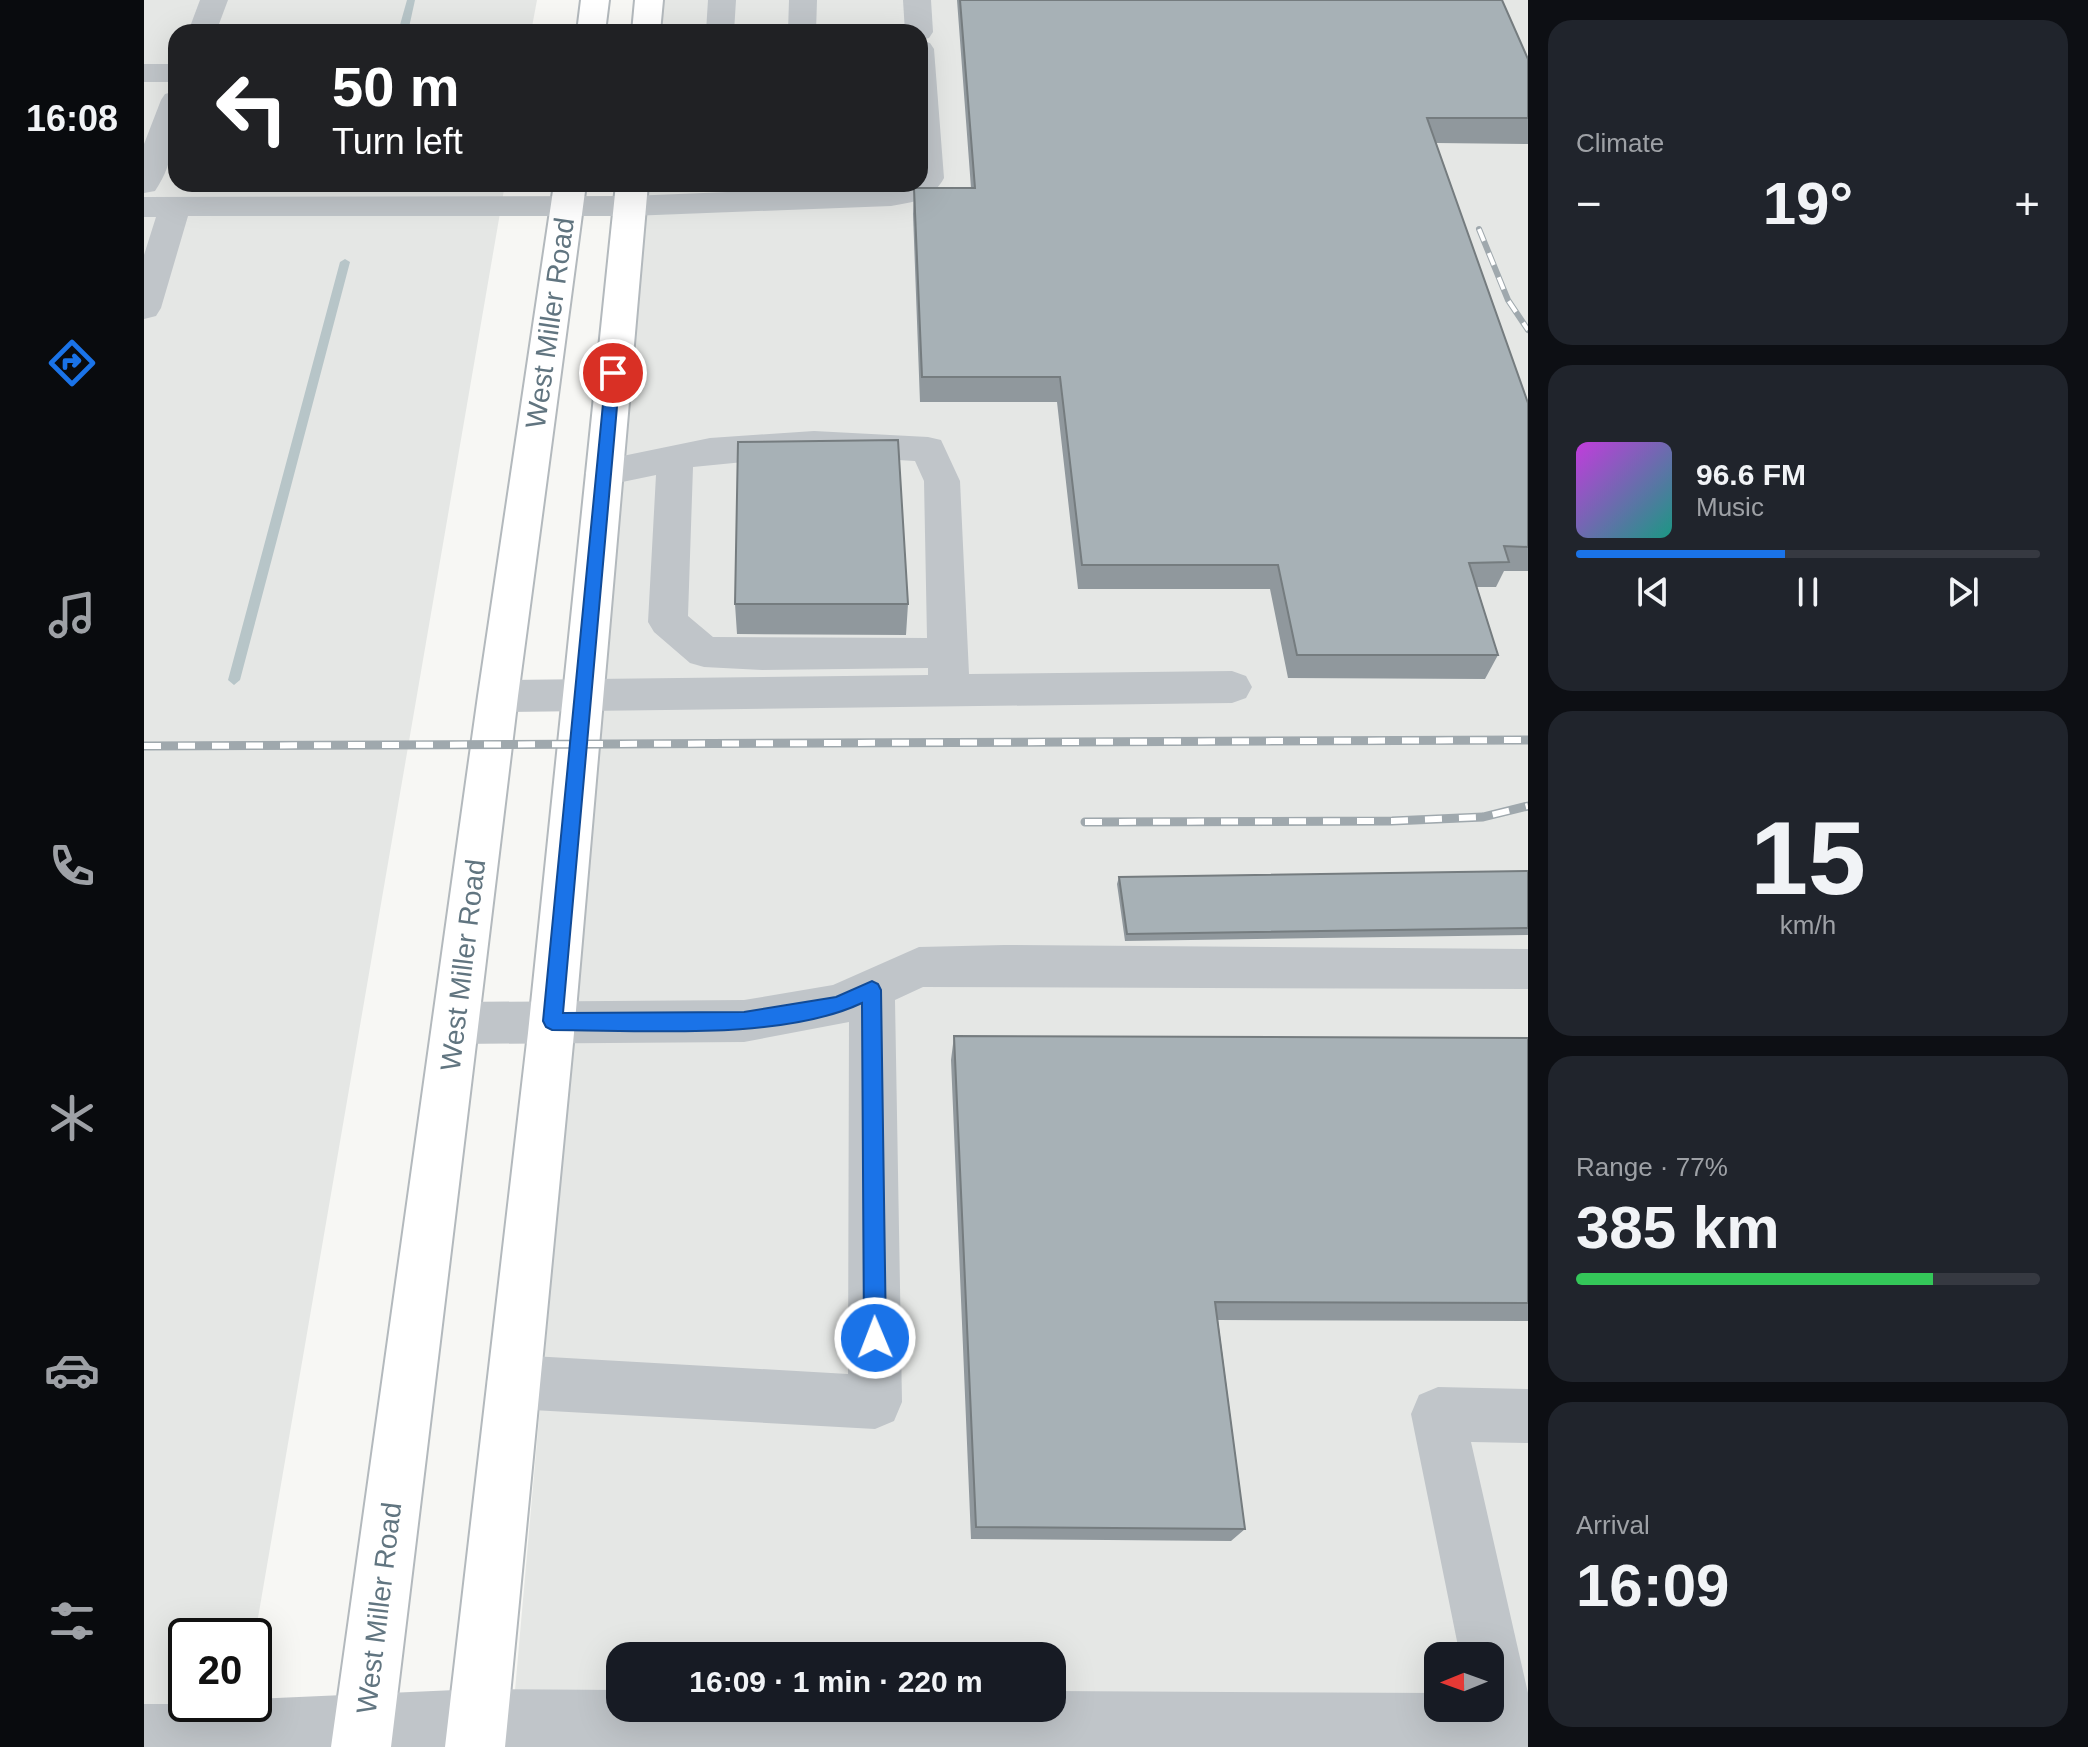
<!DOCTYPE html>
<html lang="en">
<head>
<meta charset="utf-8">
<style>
  body { margin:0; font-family:Arial,sans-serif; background:#20242c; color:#f1f3f6; height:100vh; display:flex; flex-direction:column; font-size:30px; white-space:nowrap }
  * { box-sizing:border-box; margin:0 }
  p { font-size:26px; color:#9ea1a6 }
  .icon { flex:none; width:44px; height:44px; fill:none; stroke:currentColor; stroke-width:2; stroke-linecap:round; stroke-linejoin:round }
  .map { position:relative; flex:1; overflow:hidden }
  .sheet { display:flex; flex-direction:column; gap:20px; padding:20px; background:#0d0f14; width:560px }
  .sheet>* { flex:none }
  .guide { position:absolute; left:24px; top:24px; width:760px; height:168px; border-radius:24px; box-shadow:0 8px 32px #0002; background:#202124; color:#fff; overflow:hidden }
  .needle { width:52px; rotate:269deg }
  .fabs { position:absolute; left:1280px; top:1642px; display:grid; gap:16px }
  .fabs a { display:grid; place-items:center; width:80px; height:80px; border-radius:16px; background:#171b24; box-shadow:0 8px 32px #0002; font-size:40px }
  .speed { position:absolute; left:24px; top:1618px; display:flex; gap:16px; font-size:40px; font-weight:700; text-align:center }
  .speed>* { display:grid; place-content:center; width:104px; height:104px; border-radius:50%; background:#171b24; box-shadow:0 8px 32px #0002; line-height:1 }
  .speed .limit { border:4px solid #111; border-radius:12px; background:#fff; color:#111 }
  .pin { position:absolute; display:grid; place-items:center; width:68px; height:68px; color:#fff; margin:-34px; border:4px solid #fff; border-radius:50%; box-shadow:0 2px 8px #0007 }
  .me { position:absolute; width:88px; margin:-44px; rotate:359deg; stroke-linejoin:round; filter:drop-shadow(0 0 6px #0008) }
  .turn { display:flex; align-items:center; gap:28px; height:168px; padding:0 32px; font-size:36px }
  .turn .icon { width:104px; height:104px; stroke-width:2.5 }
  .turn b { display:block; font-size:56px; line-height:68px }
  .big { font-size:60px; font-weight:600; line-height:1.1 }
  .sheet .widget { flex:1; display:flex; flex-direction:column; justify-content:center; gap:12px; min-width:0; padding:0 28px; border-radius:24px; background:#20242c }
  .sheet .dial { align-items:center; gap:0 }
  .dial b { font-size:104px; line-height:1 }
  .song { display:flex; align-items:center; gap:24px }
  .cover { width:96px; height:96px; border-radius:12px; background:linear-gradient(135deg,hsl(290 70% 55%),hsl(170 70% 35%)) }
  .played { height:8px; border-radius:4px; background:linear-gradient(90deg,#1a73e8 45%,#363941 45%) }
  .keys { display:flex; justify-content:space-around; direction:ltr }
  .heat { display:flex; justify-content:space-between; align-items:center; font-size:44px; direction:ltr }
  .charge { height:12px; border-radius:6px; background:linear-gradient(90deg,#34c759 77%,#363941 0) }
  .trip { position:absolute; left:462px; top:1642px; width:460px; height:80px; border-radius:24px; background:#171b24; box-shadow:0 8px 32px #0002; font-weight:600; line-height:80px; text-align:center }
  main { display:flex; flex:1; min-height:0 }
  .tab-bar { display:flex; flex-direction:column; width:144px; justify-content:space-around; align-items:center; background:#090b0e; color:#9ea1a6 }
  .tab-bar .icon { width:56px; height:56px }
  .tab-bar .current { color:#1a73e8 }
  .tab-bar b { font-size:36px; color:#f1f3f6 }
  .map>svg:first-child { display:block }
</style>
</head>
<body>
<main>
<nav class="tab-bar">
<b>16:08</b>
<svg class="icon current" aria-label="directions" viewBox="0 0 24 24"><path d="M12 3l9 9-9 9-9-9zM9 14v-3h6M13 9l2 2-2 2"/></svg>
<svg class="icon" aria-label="music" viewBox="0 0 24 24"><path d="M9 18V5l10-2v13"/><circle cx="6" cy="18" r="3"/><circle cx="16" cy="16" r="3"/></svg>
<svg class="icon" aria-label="phone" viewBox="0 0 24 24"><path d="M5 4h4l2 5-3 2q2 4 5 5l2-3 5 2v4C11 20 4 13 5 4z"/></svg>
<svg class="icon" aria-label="climate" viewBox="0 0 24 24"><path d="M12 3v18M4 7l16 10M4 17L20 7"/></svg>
<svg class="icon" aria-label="car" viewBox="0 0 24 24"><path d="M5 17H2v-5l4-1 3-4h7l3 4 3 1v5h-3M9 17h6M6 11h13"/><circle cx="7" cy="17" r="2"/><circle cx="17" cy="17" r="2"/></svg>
<svg class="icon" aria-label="filters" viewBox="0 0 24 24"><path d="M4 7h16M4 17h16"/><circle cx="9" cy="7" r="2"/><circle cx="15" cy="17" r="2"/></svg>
</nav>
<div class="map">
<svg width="1384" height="1747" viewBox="0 0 1384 1747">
  <rect width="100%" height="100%" fill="#f7f7f4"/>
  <path fill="#e5e7e5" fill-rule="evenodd" d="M0 0H393L387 32H32V184H361L110 1641V1636H42V1704L0 1747Z
    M520 0H1384V1747H366L504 184H776V32H517ZM476 1656H908V1708H476ZM1294 1656H1346V1708H1294Z"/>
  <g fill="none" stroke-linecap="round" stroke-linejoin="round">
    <path fill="#b7c5c8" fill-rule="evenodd" d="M263 0H271L264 32H254Z
      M201 259 206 262 96 680 90 685 84 680 196 262Z"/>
    <g stroke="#b3b9bd" stroke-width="4">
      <path id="major" d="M437 0H465L461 32H433Z
        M491 0H519L516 32H488Z
        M410 184H442L374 696 247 1747H187L334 696Z
        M472 184H504L430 1033 361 1747H301L384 1033Z"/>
    </g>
    <path fill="#c0c5c9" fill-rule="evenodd" d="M56 0H84L72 32H44Z
      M564 0H592L590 32H562Z
      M645 0H673L672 32H644Z
      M759 0H787L789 32 785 38 776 40V32H761Z
      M776 40 786 43 790 49 800 178C788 200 770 202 747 206L486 216H44L17 308 12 316 0 319V255L12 217H0V197L486 196 776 184Z
      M0 64H32V82H0Z
      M32 91C32 126 32 161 11 191L0 193V144L17 100 21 94Z
      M670 431 784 437 797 440 816 481 825 674 1088 671 1102 676 1108 687 1102 698 1088 703 354 712 340 707 334 696 340 685 354 680 784 675V668L618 670 560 667 546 663 510 632 504 622 512 475 459 486 446 482 441 473 446 464 459 460 566 438ZM670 455 771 461 780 481 783 638 569 637 544 616 549 467Z
      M860 945 1384 949V989L779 987 751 1000 758 1402 750 1421 731 1429 370 1409 351 1401 343 1382 351 1363 370 1355 704 1374 705 1022 600 1042 311 1044 294 1038 288 1023 294 1008 311 1002 600 1000 689 985 775 947Z
      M1294 1387 1384 1389V1443L1327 1442 1384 1693V1747H0V1704H110V1699L334 1689 476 1690V1708H908V1691L1294 1693V1708H1346V1656H1316L1267 1414 1275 1395Z"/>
    <use href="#major" fill="#fff" fill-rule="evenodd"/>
    <g stroke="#9fa8ad" stroke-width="6">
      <path id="rail-far1" d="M1335 229 1364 300 1384 330"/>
    </g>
    <g stroke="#9fa8ad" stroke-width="9">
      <path id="rail" d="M0 746 1384 740
        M941 822 1248 821 1339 817 1384 806"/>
    </g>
    <use href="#rail-far1" stroke="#fff" stroke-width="4" stroke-dasharray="13" stroke-linecap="butt"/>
    <use href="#rail" stroke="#fff" stroke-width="6" stroke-dasharray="17" stroke-linecap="butt"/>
  </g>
  <path fill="#90989d" d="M813 0H1358L1384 59V144L1292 143 1384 403V571H1360L1352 587H1333L1354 655 1341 679 1144 678 1126 589H934L913 402H776L769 214 770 188H827Z
    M591 604H764L762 635 593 634Z
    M1384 871V935L981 941 973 884 975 877Z
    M810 1036 1384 1038V1321L1074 1320 1101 1529 1087 1541 827 1539 807 1060Z"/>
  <path fill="#a7b1b6" stroke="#757c7f" stroke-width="2" d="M816 0H1358L1384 59V118H1283L1384 403V547L1360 546 1365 562 1325 563 1354 655H1153L1134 565H938L916 377H778L770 188H831Z
    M754 440 764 604H591L594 442Z
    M1384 871V928L983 934 975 877Z
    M810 1036 1384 1038V1303L1071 1302 1101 1529 832 1527Z"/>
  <path fill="#1a73e8" stroke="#114b97" stroke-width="2" d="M469 368 476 373 419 1013 600 1012 692 997 728 981 734 984 737 990 742 1338 738 1346 731 1349 723 1346 720 1338 718 1003C637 1041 499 1030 408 1030L402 1027 399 1021 462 373Z"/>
  <g text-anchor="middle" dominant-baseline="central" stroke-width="8" stroke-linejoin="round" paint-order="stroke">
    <g font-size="28" fill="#617580" stroke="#fff">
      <text transform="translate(406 323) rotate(-82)">West Miller Road</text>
      <text transform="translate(319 965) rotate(-83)">West Miller Road</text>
      <text transform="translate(235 1608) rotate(-83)">West Miller Road</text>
    </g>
  </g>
</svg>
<div class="fabs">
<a><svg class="needle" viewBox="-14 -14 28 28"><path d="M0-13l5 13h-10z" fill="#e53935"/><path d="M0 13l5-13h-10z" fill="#9ea1a6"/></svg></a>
</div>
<div class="speed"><div class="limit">20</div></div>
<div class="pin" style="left:469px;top:373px;background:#d93025"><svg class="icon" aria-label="arrive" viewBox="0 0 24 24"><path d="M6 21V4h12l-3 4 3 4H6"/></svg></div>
<svg class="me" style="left:731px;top:1338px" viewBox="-20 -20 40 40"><circle r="17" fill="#1a73e8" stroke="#fff" stroke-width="3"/><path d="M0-11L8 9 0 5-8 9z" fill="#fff"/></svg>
<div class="trip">16:09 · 1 min · 220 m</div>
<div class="guide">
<div class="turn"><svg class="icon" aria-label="left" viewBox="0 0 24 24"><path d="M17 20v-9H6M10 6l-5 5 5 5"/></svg><div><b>50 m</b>Turn left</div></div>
</div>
</div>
<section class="sheet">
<div class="widget"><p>Climate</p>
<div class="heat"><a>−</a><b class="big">19°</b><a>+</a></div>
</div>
<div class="widget">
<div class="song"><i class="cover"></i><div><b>96.6 FM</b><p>Music</p></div></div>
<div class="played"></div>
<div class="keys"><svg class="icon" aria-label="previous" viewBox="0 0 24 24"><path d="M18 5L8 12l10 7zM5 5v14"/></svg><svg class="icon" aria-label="pause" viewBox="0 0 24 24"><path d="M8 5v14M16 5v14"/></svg><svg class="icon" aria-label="next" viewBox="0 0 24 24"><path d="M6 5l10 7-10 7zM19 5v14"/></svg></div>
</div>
<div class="widget dial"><b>15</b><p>km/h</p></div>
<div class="widget"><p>Range · 77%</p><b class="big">385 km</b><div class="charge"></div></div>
<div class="widget"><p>Arrival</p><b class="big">16:09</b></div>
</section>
</main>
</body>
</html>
